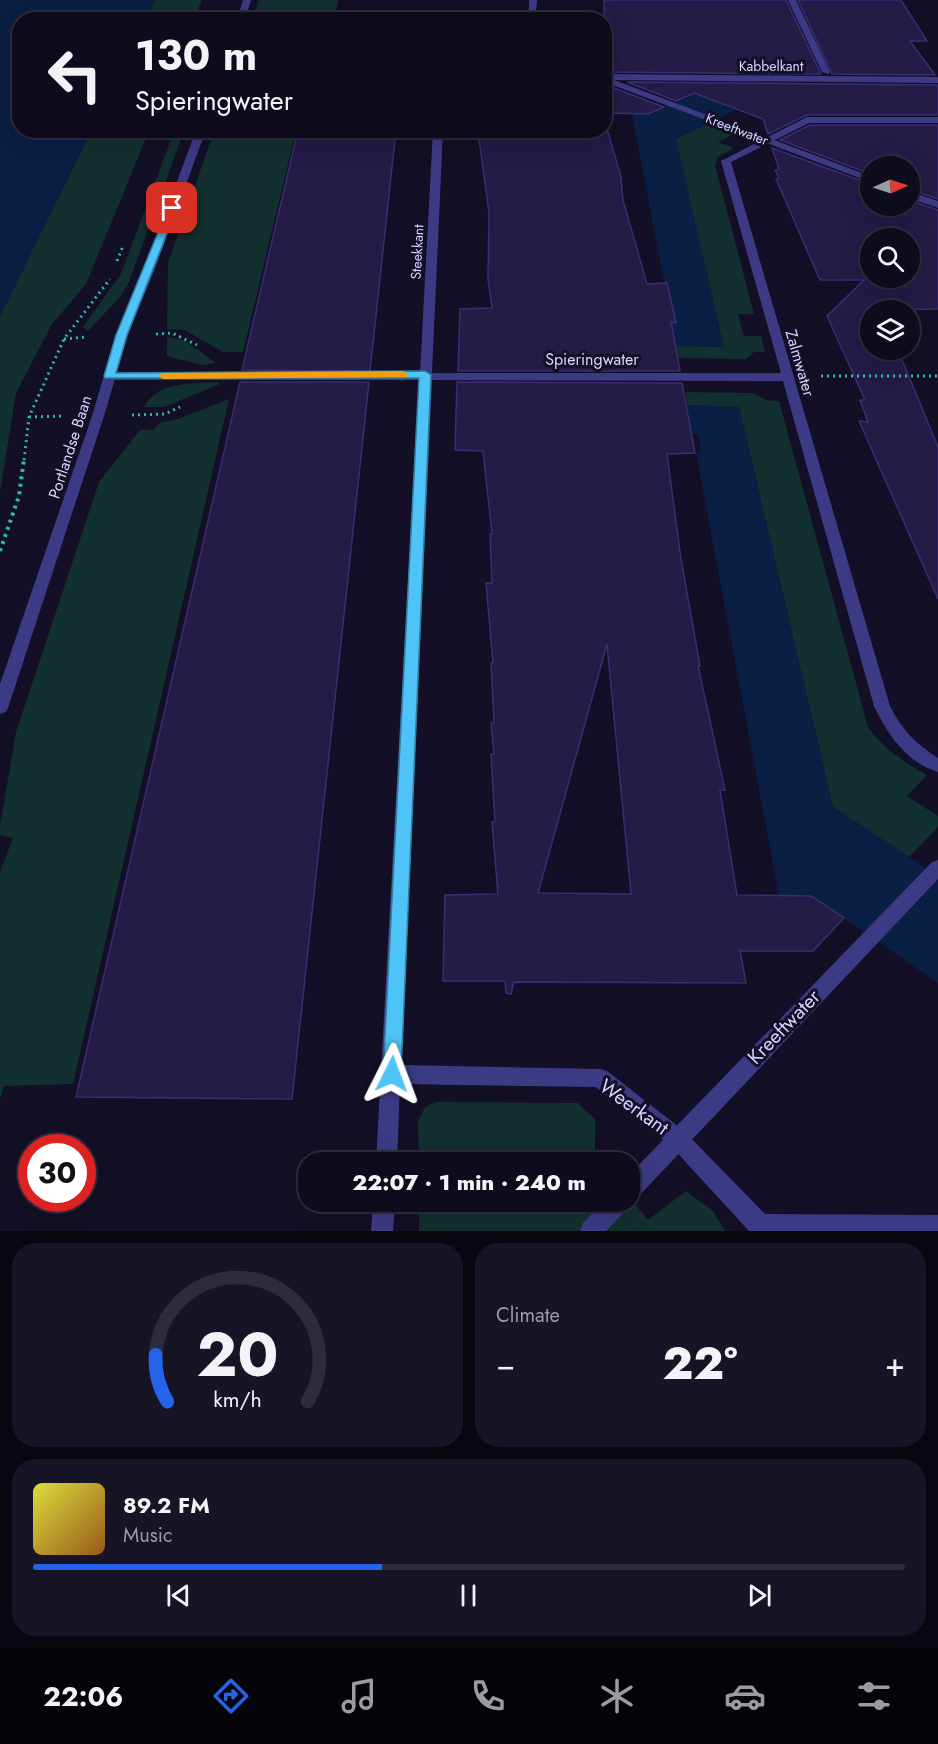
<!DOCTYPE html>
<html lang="en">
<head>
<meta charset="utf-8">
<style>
  body { margin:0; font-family:Jost,sans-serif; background:#171425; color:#f1f3f6; height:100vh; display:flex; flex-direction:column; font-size:22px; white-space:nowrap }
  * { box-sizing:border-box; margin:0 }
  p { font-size:20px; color:#9b9ba3 }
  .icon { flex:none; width:33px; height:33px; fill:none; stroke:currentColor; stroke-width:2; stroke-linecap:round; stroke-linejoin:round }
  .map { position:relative; height:1231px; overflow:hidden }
  .side { display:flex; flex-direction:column; gap:12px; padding:12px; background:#08060f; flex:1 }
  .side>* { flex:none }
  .top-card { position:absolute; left:12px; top:12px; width:600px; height:126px; border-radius:24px; box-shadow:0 6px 24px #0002,0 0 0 2px #2e2b3b; background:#0e0b1c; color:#f1f3f6; overflow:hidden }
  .needle { width:39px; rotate:87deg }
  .fabs { position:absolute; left:860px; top:156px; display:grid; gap:12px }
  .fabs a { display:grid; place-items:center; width:60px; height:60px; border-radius:50%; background:#0e0b1c; box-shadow:0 6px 24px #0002,0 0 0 2px #2e2b3b; font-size:30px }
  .speed { position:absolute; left:18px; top:1134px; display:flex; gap:12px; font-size:30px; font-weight:700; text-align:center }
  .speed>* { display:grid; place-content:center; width:78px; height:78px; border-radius:50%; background:#0e0b1c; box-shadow:0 6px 24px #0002,0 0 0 2px #2e2b3b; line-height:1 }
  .speed .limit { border:9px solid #d22; background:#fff; color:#111 }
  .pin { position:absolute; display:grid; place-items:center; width:51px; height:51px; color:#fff; margin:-26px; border-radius:12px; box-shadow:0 3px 9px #0006 }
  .me { position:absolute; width:66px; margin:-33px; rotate:3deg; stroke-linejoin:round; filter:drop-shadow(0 0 4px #0008) }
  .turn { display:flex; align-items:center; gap:21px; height:126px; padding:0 24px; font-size:27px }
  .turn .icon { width:78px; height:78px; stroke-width:2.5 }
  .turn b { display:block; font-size:42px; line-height:51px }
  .big { font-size:45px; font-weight:800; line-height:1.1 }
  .side .tile { flex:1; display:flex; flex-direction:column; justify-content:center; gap:9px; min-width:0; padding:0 21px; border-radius:24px; background:#171425 }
  .side .dial { align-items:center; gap:0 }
  .dial svg { height:156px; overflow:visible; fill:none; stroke:#2e2b3b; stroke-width:7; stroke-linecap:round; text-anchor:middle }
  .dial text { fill:#f1f3f6; stroke:none }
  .song { display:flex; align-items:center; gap:18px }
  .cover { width:72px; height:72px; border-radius:9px; background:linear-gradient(135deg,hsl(60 70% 55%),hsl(30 70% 35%)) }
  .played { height:6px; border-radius:3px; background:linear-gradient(90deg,#2563eb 40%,#2e2b3b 40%) }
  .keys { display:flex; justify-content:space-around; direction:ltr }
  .heat { display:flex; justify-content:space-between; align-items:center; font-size:33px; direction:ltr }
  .side .tiles { flex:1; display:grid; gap:12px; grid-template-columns:1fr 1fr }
  .tile:last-child { grid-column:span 2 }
  .trip { position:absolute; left:298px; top:1152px; width:342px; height:60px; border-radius:24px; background:#0e0b1c; box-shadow:0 6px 24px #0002,0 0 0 2px #2e2b3b; font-weight:800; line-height:60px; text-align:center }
  .dock { display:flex; height:96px; justify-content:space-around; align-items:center; background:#06040b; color:#9b9ba3 }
  .dock .icon { width:42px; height:42px }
  .dock .selected { color:#2563eb }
  .dock b { font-size:27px; color:#f1f3f6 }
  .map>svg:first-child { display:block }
</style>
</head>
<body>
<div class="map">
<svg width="938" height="1231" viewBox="0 0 938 1231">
  <rect width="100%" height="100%" fill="#130f26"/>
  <path fill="#12302f" d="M155 0H202L194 19 145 20Z
    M259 0H338L335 19H252Z
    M707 124 734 134 718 142 734 148 718 157 715 165 754 314H738L744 336H761L765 352H754L746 359 678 358 676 346 724 347 675 139Z
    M91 131H149L86 284 52 324 16 393 0 492V316Z
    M174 131H184L129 282 121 296 88 331 83 327 121 274Z
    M214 131H296L243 352H223L185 330 167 329 168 263Z
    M167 337 184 340 216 363 202 365 167 356Z
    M217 382 220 384 164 407H144C157 381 192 384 217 382Z
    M686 392 752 393 766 400 779 401 868 727C884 749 904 762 927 775L907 796 938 816V827L909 857 833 807 739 407 687 405Z
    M229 399 73 1084 4 1086 0 1099V872L13 838 0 835V826L16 732 99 482 140 430H154L159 423 178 419Z
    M436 1102 578 1103 595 1119V1162H419L418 1121 425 1107Z
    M686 1191 713 1211 725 1231H419V1202H630V1198L648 1220Z"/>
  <path fill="#0a1f44" d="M0 0H155L145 19 20 20V130L91 131 0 316Z
    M706 87 750 103 676 139 724 347 676 346 671 322H676L673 308H669L632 114H648Z
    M687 405 739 407 833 807 938 876V983L822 903H815L813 896H779L696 453 701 452 698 434H692Z"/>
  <path fill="#241b47" stroke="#3b2d73" stroke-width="1.5" fill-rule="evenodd" d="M604 0H786L821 74 604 72Z
    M798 0H901L927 41H910L935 75 832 74Z
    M604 82 609 86 664 107 648 114 604 113Z
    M627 82 938 85V115H807L768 134 763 119 694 93 676 101Z
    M810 125H938V199L909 189V166H870V174L780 140Z
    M298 130H396L370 371 242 370Z
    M478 132H608L621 177 623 200 647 284 667 283 676 323 671 322 680 371H458L460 309 492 308 488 279 489 212Z
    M772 148 870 184V206H909V200L938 210V309L870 310V350H898L938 447V599L859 421 868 422 860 400H865L827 316 864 280H820L776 179 779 178 775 170 779 169ZM870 238H909V278H870Z
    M240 382H369L292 1099 76 1097Z
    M457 382 682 383 695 453 667 454 681 559 700 666H698L725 790H720L737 895 811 896 844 918 813 951H740L746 983 514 982 511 994 506 993 505 981H443L445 895 498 894 492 822H495L491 754H494L491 723H494L491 663H493L486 583H492L490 534H492L483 451 455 450ZM607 644 631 894 538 893Z"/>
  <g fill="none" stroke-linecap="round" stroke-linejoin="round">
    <path stroke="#2fb8b0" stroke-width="3" stroke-dasharray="2 4" stroke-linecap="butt" d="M117 261 123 246
      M156 334 172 333 197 345
      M64 339 88 337
      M821 376H938
      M132 415 165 414 180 407
      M29 417 65 416
      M24 460 29 417 64 339 110 279"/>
    <path stroke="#2fb8b0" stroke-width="4" stroke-dasharray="3 4.5" stroke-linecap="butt" d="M0 551 19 496 24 459"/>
    <path fill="#3d3a85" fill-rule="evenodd" d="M604 74 938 77V83L614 80 870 176V182L610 84 609 82 612 80H604Z
      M909 191 938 201V208L909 198Z
      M938 860V879L638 1197 630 1200V1174L932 862Z
      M604 1202H629L626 1210 606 1231H580L583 1223Z"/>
    <path fill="#3d3a85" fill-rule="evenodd" d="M529 0H537L536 12 523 20H512L529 9Z
      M788 0H796L830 72 829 74 822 72Z
      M807 117H938V123H809L731 162 890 706C901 729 916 744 938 758V772C907 763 887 734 874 706L783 381 432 380 401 1065 600 1069 607 1071 684 1131 765 1214 938 1215V1231H749L670 1145 596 1087 400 1084 397 1162H376L419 380H109L103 376 109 372 420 373 433 130H443L432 373H781L721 161Z
      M373 1202H395L393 1231H371Z"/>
    <path fill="#3d3a85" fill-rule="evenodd" d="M243 0H251L245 20H237Z
      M196 130H206L156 266 128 335 104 416 8 708 6 712 0 714V684L92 416 116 335 146 266Z"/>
  </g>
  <path fill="#4fc3f7" stroke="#337fa1" stroke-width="1.5" d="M172 205 177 208 127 335 116 373 425 371 431 375 401 1074 399 1080 392 1083 386 1080 383 1074 419 378H105L104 376 116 335 168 208Z"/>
  <path fill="#f59e0b" d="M403 371 408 375 407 377 163 379 158 376 163 373Z"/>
  <g text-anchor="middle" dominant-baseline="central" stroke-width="6" stroke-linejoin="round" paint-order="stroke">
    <g font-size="14" fill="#d9d4ff" stroke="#130f26">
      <text x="771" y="66">Kabbelkant</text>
      <text transform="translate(737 129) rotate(21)">Kreeftwater</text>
      <text transform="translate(417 252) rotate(-87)">Steekkant</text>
    </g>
    <g font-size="16" fill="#d9d4ff" stroke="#130f26">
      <text x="592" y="359">Spieringwater</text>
      <text transform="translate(800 363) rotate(74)">Zalmwater</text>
      <text transform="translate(70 447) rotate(-72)">Portlandse Baan</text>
    </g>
    <g font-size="20" fill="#d9d4ff" stroke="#130f26">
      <text transform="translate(784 1027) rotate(-46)">Kreeftwater</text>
      <text transform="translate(634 1107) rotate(36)">Weerkant</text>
    </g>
  </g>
</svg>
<div class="fabs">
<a><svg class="needle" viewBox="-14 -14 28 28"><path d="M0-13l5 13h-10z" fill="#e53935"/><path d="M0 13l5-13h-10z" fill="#9b9ba3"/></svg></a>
<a><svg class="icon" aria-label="search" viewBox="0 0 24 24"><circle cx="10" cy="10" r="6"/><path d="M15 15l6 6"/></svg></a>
<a><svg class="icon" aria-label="layers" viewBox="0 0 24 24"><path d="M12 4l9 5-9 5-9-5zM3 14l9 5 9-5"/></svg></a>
</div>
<div class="speed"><div class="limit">30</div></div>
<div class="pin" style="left:172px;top:208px;background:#d93025"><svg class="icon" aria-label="arrive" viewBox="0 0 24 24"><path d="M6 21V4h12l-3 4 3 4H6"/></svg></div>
<svg class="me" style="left:392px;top:1074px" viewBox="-20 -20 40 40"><path d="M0-17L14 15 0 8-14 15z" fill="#4fc3f7" stroke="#fff" stroke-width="4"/></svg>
<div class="trip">22:07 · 1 min · 240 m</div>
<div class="top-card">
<div class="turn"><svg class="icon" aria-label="left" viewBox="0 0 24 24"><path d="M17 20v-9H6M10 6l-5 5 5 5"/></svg><div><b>130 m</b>Spieringwater</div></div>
</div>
</div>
<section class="side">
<div class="tiles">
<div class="tile dial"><svg viewBox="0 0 100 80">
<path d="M14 69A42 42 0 1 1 86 69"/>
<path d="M14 69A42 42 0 0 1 8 45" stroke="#2563eb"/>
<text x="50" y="56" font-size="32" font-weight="700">20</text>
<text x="50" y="72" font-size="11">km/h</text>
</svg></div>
<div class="tile"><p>Climate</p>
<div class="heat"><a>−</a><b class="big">22°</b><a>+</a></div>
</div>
<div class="tile">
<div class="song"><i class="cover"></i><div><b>89.2 FM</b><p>Music</p></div></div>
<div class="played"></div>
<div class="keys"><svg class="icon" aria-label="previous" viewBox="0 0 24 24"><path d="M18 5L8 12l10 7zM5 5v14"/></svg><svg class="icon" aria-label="pause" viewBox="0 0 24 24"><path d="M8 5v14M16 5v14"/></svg><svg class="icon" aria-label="next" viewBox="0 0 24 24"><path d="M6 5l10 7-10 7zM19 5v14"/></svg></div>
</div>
</div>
</section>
<nav class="dock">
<b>22:06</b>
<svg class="icon selected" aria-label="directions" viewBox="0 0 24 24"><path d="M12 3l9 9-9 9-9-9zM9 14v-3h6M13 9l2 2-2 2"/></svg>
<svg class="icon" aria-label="music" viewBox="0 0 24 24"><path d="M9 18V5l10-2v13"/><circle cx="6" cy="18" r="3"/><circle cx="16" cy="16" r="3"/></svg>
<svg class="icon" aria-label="phone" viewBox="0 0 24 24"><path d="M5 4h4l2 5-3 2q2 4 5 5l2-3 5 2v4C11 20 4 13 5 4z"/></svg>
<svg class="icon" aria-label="climate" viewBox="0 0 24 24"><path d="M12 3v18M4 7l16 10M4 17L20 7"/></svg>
<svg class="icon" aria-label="car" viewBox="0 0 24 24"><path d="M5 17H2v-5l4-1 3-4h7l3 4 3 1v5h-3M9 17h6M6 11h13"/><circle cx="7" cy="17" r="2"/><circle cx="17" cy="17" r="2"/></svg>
<svg class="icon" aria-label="filters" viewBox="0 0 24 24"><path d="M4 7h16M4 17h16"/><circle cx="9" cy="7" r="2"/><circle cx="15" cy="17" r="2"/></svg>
</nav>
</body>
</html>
